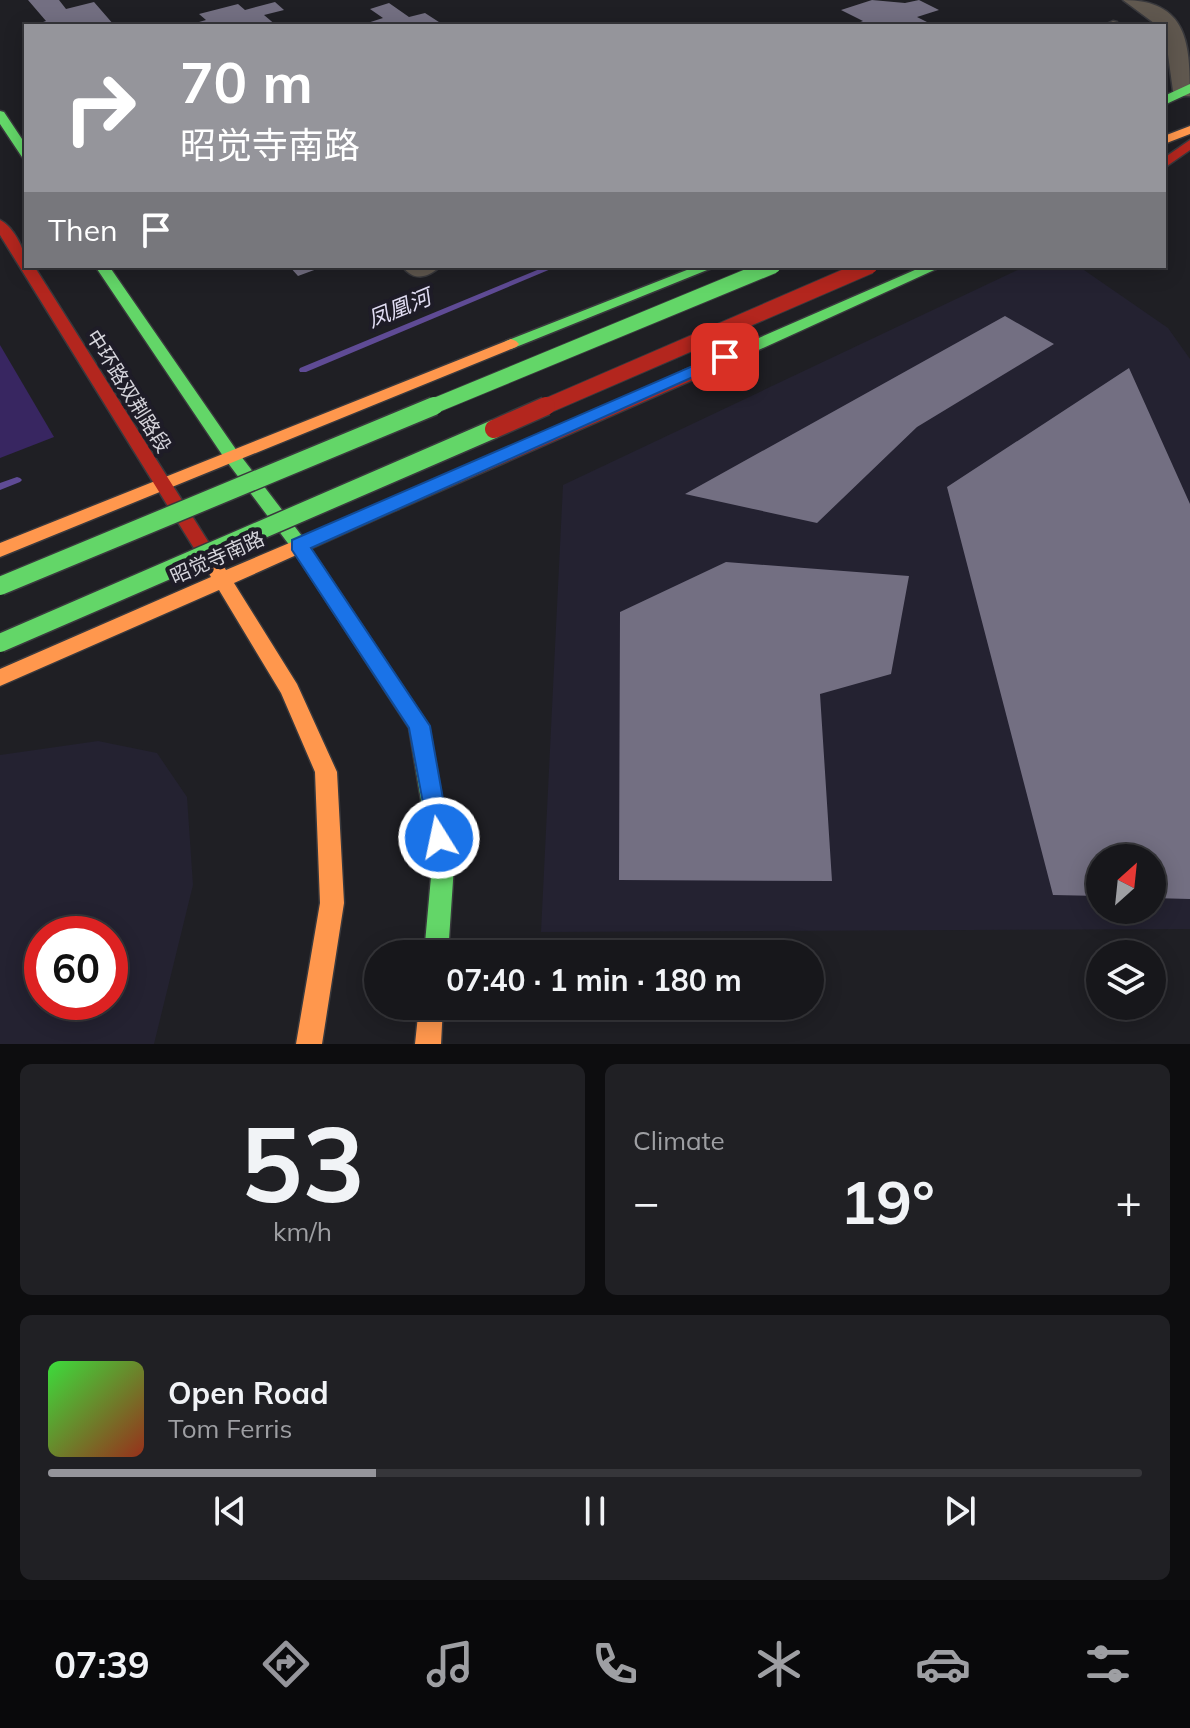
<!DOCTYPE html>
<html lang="en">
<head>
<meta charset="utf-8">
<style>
  body { margin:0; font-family:Mulish,"Noto Sans SC",sans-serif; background:#202024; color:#f1f3f6; height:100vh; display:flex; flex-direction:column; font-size:30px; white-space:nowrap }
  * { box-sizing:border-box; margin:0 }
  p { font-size:26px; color:#9e9fa3 }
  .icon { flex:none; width:44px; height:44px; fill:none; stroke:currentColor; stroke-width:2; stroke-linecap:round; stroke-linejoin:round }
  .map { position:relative; height:1044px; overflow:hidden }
  .sheet { display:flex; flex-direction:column; gap:20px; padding:20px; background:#0d0d0f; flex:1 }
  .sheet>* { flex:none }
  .guide { position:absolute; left:24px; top:24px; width:1142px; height:244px; border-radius:0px; box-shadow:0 4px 20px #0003,0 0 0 2px #36363a; background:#95959b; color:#fff; overflow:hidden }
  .needle { width:52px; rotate:27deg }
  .controls { position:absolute; left:1086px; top:844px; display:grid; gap:16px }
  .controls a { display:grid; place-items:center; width:80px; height:80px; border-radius:50%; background:#17171b; box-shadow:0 4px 20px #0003,0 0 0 2px #36363a; font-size:40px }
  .speed { position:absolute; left:24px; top:916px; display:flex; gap:16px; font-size:40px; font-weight:700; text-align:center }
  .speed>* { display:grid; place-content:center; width:104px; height:104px; border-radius:50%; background:#17171b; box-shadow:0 4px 20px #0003,0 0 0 2px #36363a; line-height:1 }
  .speed .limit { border:12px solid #d22; background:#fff; color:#111 }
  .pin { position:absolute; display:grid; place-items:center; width:68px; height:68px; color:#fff; margin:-34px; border-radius:16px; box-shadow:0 4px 12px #0006 }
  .me { position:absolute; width:88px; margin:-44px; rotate:350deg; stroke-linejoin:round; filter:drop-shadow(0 0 6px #0008) }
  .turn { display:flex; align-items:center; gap:28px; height:168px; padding:0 24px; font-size:36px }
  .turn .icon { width:104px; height:104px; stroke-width:2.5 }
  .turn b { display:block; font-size:56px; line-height:68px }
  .then { display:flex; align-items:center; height:76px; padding:0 24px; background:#0003; gap:16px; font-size:30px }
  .big { font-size:60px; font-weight:700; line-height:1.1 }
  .sheet .card { flex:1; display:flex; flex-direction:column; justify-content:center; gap:12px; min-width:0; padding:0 28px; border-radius:12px; background:#202024 }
  .sheet .dial { align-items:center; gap:0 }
  .dial b { font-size:104px; line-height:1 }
  .song { display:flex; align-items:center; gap:24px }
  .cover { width:96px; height:96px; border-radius:12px; background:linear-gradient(135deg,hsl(120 70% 55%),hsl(10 70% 35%)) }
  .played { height:8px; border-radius:4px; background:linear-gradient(90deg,#95959b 30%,#36363a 30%) }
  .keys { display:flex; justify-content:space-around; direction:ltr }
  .heat { display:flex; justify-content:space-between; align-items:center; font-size:44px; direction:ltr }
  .sheet .tiles { flex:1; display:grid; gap:20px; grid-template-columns:1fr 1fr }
  .card:last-child { grid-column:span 2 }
  .trip { position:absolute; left:364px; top:940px; width:460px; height:80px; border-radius:40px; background:#17171b; box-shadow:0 4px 20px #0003,0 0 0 2px #36363a; font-weight:700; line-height:80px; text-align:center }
  .tab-bar { display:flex; height:128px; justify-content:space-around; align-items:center; background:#09090b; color:#9e9fa3 }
  .tab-bar .icon { width:56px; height:56px }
  .tab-bar .current { color:#95959b }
  .tab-bar b { font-size:36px; color:#f1f3f6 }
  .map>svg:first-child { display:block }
</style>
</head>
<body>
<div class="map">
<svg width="1190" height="1044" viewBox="0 0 1190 1044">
  <rect width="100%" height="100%" fill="#1f1f24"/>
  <path fill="#242231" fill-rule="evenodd" d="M1026 266 1084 270 1168 328 1190 359V929L541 932 563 485ZM1100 858H1152V910H1100Z
    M98 741 157 753 187 797 193 885 154 1044H0V755ZM110 934V1002H42V934Z"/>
  <path fill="#382661" d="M0 345 54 437 0 458Z"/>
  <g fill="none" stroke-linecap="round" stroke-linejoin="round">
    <path fill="#5f4b95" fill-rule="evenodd" d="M547 266H558L306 372H300L299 370 300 368Z
      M17 477 20 478 22 480 20 482 0 490V483Z"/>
  </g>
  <path fill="#736f82" d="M28 0H59L66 9 94 2 114 25 31 26 46 21Z
    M872 0 905 3 919 0 939 10 917 17 929 23 920 26H850L863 21 841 10Z
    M275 2 284 10 264 15 277 26H185L206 20 199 14 238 4 245 10Z
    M389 3 409 17 425 13 442 24 358 26 383 18 370 9Z
    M289 266H325L298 276Z
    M1005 316 1054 344 917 427 817 523 685 494Z
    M1129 368 1190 504V899L1152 898V858H1100V896L1053 895 947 487Z
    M726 562 909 576 891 674 820 694 832 881 619 880 620 612Z"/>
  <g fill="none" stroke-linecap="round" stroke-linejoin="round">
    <g stroke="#39393d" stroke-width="3">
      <path id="lane" d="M1113 21 1117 22V26H1102Z
        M402 266H441C427 278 414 282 402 266Z"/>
    </g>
    <g stroke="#39393d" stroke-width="3">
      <path id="street" d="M1123 0C1188 0 1190 44 1190 96H1176L1173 91 1164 26H1158Z"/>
    </g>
    <g stroke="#39393d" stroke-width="3">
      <path id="fast" d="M1190 84V93L1164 105V96Z
        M0 111 4 112 26 145V158L22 157 0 124Z
        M95 266H109L237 451 305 540 429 726 454 866 448 954H424L432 866 409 728 293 550 225 459Z
        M697 266H717L516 347 511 349 503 344 506 341Z
        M924 266H943L695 379H683L681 375 683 371Z"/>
    </g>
    <g stroke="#39393d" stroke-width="3">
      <path id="slow" d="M1190 126V134L1164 144V136Z
        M511 339 516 341 519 344 516 347 0 557V543Z
        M393 499 402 505 399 509 234 583 297 684 337 772 344 903 322 1044H296L320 903 315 772 281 693 219 590 0 686V669L211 577 194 548 197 543H209L226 570Z
        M419 1006H443L441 1044H415Z"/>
    </g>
    <g stroke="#39393d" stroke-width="3">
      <path id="jam" d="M1190 140V150L1164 168V158Z
        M0 220C14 227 26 251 26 266H34L209 543 212 548 209 553H197L0 235Z
        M689 370 697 375 695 379 399 509 393 511 384 505 387 501Z"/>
    </g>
    <use href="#lane" fill="#60584f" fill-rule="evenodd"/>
    <use href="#street" fill="#60584f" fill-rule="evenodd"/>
    <use href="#fast" fill="#63d668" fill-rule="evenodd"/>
    <use href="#slow" fill="#ff974d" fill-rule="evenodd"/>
    <use href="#jam" fill="#b3261e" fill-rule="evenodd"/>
    <g stroke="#39393d" stroke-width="17" stroke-linecap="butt">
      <path id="fast-bridge-far1" d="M429 408 773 266"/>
    </g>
    <g stroke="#39393d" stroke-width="21" stroke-linecap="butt">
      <path id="fast-bridge" d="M0 586 434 406
        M0 643 494 429"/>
    </g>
    <g stroke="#39393d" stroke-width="17" stroke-linecap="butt">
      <path id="jam-bridge-far1" d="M542 408 870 266"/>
    </g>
    <g stroke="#39393d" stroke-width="21" stroke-linecap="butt">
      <path id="jam-bridge" d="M494 429 546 406"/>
    </g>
    <use href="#fast-bridge-far1" stroke="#63d668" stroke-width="15"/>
    <use href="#fast-bridge" stroke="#63d668" stroke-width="18"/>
    <use href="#jam-bridge-far1" stroke="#b3261e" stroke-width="15"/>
    <use href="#jam-bridge" stroke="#b3261e" stroke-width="18"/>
  </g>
  <path fill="#1a73e8" stroke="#114b97" stroke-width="2" d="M725 352 731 353V360L311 548 430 726 450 838 447 846 439 849 431 846 409 728 292 550V540Z"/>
  <g text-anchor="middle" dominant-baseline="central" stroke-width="8" stroke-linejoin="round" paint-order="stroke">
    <g font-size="20" fill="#d5d4db" stroke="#1e1c27">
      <text transform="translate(129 391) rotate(58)">中环路双荆路段</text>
      <text transform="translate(217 557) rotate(-24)">昭觉寺南路</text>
    </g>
    <g font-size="22" font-style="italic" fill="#e1ddf3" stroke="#1e1c27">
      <text transform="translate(399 308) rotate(-22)">凤凰河</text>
    </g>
  </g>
</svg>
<div class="controls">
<a><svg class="needle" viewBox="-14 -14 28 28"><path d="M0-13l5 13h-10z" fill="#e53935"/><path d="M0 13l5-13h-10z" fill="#9e9fa3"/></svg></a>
<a><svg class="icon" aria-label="layers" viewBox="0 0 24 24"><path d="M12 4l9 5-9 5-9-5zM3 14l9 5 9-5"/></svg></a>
</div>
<div class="speed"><div class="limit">60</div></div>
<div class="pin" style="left:725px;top:357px;background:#d93025"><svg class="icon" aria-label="arrive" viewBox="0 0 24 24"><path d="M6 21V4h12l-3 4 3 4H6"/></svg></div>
<svg class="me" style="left:439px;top:838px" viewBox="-20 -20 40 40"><circle r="17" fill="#1a73e8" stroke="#fff" stroke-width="3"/><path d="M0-11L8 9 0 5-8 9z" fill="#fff"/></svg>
<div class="trip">07:40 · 1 min · 180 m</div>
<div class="guide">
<div class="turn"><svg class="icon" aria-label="right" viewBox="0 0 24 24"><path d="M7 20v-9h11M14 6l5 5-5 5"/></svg><div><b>70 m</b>昭觉寺南路</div></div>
<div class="then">Then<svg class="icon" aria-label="arrive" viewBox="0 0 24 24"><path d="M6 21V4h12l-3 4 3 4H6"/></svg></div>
</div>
</div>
<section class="sheet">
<div class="tiles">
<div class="card dial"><b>53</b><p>km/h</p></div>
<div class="card"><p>Climate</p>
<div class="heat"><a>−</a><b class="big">19°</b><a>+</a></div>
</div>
<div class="card">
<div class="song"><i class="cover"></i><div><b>Open Road</b><p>Tom Ferris</p></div></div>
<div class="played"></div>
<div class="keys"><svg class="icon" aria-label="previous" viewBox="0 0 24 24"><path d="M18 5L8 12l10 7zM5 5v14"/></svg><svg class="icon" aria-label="pause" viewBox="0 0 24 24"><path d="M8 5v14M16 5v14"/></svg><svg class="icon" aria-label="next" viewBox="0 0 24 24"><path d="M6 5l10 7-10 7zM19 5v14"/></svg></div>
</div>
</div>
</section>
<nav class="tab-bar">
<b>07:39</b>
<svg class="icon current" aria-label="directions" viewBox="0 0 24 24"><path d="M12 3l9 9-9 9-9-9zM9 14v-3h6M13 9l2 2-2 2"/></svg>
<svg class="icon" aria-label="music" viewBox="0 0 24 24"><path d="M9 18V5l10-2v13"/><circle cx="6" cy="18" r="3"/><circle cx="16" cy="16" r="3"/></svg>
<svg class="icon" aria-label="phone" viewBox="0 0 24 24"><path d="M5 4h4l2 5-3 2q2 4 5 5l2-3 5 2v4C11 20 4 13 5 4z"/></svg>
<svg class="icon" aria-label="climate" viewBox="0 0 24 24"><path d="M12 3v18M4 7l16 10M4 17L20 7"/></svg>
<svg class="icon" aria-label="car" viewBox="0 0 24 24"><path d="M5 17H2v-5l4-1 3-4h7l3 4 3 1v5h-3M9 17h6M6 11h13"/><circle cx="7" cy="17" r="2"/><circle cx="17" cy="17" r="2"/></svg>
<svg class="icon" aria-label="filters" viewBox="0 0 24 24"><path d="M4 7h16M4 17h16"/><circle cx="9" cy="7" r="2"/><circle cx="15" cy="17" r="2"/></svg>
</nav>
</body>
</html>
